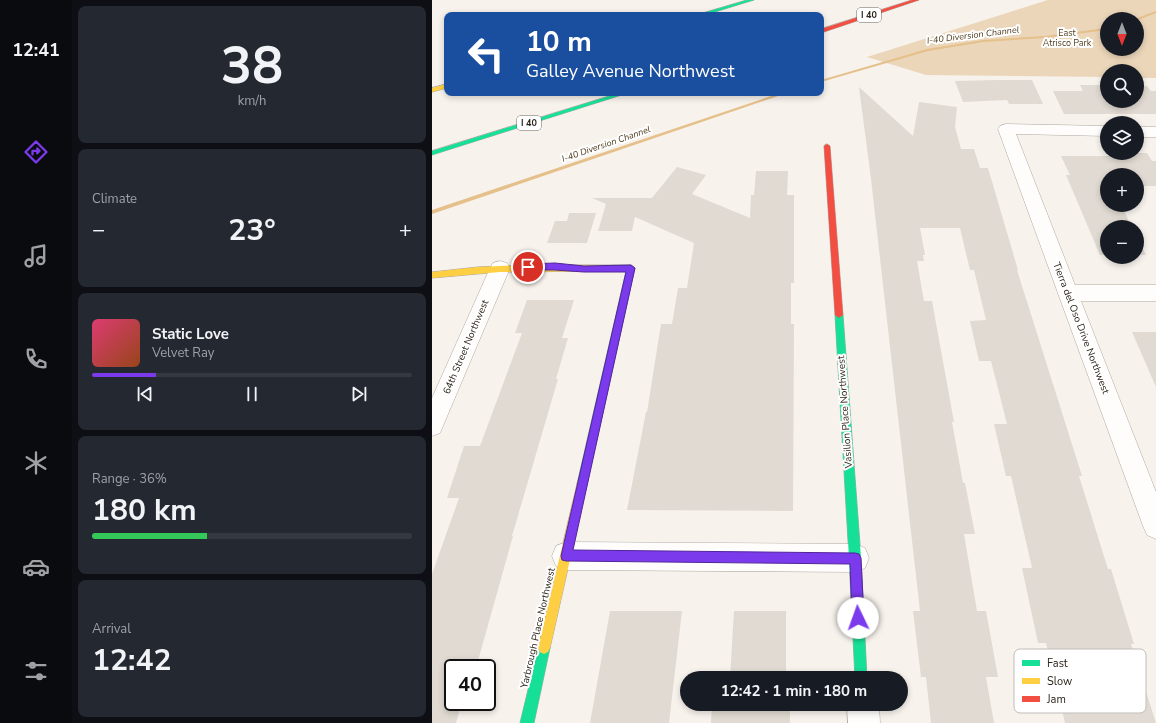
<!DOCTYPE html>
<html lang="en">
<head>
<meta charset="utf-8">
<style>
  body { margin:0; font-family:"Nunito Sans",sans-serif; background:#242831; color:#f1f3f6; height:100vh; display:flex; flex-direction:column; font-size:15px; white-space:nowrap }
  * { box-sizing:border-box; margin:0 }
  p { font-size:13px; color:#9ea1a6 }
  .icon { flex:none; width:22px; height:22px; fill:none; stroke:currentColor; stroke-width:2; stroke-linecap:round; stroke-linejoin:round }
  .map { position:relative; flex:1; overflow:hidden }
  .sheet { display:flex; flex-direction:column; gap:6px; padding:6px; background:#0d0f14; width:360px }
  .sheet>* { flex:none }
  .top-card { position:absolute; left:12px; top:12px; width:380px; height:84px; border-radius:8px; box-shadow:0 2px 6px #0003; background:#1a4fa0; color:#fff; overflow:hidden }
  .needle { width:26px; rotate:180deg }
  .tools { position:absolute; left:668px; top:12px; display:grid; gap:8px }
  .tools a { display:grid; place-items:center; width:44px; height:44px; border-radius:50%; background:#171b24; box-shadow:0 2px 6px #0003; font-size:20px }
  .speed { position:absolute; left:12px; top:659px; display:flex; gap:8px; font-size:20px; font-weight:700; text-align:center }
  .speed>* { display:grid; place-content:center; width:52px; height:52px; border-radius:50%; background:#171b24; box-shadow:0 2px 6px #0003; line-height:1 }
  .speed .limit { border:2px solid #111; border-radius:6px; background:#fff; color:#111 }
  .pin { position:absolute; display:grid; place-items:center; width:34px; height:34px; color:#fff; margin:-17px; border:2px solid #fff; border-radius:50%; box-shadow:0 1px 4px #0007 }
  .me { position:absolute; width:44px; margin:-22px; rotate:357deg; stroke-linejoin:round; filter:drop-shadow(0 0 3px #0008) }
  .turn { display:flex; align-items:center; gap:14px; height:84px; padding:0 16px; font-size:18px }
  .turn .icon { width:52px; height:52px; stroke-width:2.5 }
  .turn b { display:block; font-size:28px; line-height:34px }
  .big { font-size:30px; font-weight:700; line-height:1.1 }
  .sheet .widget { flex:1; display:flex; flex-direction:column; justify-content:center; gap:6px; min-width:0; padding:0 14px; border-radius:8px; background:#242831 }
  .sheet .dial { align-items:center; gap:0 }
  .dial b { font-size:52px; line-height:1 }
  .song { display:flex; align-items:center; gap:12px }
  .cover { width:48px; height:48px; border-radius:6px; background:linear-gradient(135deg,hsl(340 70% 55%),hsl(20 70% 35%)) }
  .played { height:4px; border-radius:2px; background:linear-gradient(90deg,#7c3aed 20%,#363941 20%) }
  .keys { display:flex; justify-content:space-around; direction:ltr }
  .heat { display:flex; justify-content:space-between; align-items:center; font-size:22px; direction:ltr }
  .charge { height:6px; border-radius:3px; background:linear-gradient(90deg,#34c759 36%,#363941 0) }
  .trip { position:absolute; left:248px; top:671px; width:228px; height:40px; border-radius:20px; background:#171b24; box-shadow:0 2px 6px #0003; font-weight:700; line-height:40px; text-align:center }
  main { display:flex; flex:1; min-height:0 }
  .menu { display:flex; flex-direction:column; width:72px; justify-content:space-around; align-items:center; background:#090b0e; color:#9ea1a6 }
  .menu .icon { width:28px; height:28px }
  .menu .selected { color:#7c3aed }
  .menu b { font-size:18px; color:#f1f3f6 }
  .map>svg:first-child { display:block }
</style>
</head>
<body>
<main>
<nav class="menu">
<b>12:41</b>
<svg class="icon selected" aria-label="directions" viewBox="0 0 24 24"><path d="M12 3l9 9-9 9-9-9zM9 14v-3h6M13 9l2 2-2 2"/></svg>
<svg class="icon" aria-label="music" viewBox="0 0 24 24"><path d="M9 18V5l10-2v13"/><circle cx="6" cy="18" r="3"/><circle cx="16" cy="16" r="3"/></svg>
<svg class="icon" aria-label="phone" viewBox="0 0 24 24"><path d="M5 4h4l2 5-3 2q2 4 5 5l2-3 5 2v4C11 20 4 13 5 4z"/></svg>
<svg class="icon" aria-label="climate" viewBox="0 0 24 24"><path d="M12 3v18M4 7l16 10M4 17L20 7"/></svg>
<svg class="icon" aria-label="car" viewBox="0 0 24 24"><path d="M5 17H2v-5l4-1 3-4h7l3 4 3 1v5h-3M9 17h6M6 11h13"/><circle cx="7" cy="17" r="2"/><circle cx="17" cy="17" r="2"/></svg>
<svg class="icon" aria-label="filters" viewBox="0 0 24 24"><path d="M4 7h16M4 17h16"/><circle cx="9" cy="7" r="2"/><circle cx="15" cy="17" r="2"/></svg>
</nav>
<section class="sheet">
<div class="widget dial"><b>38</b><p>km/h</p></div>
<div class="widget"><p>Climate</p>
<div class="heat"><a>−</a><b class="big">23°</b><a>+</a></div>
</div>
<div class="widget">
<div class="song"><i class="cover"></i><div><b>Static Love</b><p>Velvet Ray</p></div></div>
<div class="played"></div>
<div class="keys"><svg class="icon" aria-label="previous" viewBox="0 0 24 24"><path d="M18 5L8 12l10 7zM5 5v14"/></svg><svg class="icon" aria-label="pause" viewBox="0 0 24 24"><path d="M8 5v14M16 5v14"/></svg><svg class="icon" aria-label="next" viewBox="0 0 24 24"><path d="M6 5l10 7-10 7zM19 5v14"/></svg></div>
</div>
<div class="widget"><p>Range · 36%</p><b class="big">180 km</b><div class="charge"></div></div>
<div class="widget"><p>Arrival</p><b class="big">12:42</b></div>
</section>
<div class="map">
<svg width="724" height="723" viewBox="0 0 724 723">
  <rect width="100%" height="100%" fill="#f7f2ec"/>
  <path fill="#ebd6b9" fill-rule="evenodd" d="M616 0H724V78H705V71H675V77L494 75 435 57ZM675 19H705V49H675Z"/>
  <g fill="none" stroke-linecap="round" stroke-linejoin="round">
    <path fill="#e5c08b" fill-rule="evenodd" d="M724 11V13L706 20 703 19Z
      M675 28V30L613 38 551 42 496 51 389 82V80L495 49 551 40 613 36Z
      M348 93H355L0 214V210Z"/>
  </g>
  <path fill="#e0dad2" d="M565 80H600L611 104H577L575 100 531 102 523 81Z
    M648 85H675V101H705V86H715L719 91H724V114H632L621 91H651Z
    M427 87 481 136 487 102 525 107 523 127 529 149H542L548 168H556L586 270H585L650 476H647L676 569H679L702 644H699L724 723H633L614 643H606L590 568H600L579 476H574L562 424H575L559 361H547L538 321 554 320 542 270H538L528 228H488L493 255H491L492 261H485L492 301H500L522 422H520L531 483H533L543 534H532L545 611H554L566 677H554L562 723H499L494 677H489L481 611H488L439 179Z
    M691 153H715L720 161H724V186H705V175H675V205H689L700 227H675V255H668L634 175H638L629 156H693Z
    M245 167 274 175 260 194 318 218 319 195H322L324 171H356L355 195H362V283H359V324H362L361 511 195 510 214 412H215L229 324H240L246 288H255L262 243 203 217 200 231H166L174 204 160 198H220Z
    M137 213H164L155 243H115L123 221H135Z
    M705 237 714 255H705Z
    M95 300H142L130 338H136L124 379H126L80 536H81L44 668H21V702H30L24 723H0V574L27 498H15L32 446H48L90 333H83Z
    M700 332H724V387Z
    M178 611H250L237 723H158Z
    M302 611H354V678H298Z
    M280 704H358V723H279Z"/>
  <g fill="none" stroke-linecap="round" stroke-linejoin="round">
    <g stroke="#aea8a0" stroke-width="1">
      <path id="street" d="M574 124 675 126V136L584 134 643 285H724V301H649L724 492V539L715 535 711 526 566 129 568 126Z
        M705 127H724V137H705Z
        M68 261 75 263 78 268 8 433 0 436V398L58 268 61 263Z
        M134 542 423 544 433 548 437 558 433 568 423 572 134 570 124 566 120 556 124 546Z
        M415 704H447L448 723H416Z"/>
    </g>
    <g stroke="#aea8a0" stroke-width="1">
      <path id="fast" d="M315 0H322L273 15H264Z
        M187 93H196L0 155V151Z
        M182 265H199L203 268 155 484 154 488 150 489 146 488 145 484 194 271 179 270 178 268Z
        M407 312 411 315 429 558 435 678H423L417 558 403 315Z
        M112 642 116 644 118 648 102 723H88L106 648 108 644Z"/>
    </g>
    <g stroke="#aea8a0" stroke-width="1">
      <path id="slow" d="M15 84V88L0 92V88Z
        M91 265H182L186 268 182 271 68 272 0 278V272L46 267Z
        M150 479 154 480 155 484 118 648 116 652 112 654 108 652 106 648 145 484 146 480Z"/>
    </g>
    <g stroke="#aea8a0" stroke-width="1">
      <path id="jam" d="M480 0H487L389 33V29Z
        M395 144 398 146 411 315 407 318 403 315 392 146Z"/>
    </g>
    <use href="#street" fill="#fefdfc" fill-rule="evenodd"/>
    <use href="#fast" fill="#16e098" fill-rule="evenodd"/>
    <use href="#slow" fill="#ffcf43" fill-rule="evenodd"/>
    <use href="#jam" fill="#f24e42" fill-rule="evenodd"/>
  </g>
  <path fill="#7c3aed" stroke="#51269a" d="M123 263 152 266 199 265 203 268 141 550 423 553 427 554 429 558 432 618 431 622 426 624 422 622 420 618 418 564 134 561 130 560 129 556 194 272H152L123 270H96L92 267 96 264Z"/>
  <g text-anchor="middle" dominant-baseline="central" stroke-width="4" stroke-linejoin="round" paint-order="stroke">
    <g fill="#fff" stroke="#6b655e" stroke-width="1">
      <rect x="425" y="8" width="24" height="14" rx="3"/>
      <rect x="85" y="116" width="24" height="14" rx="3"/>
    </g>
    <g font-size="9" font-weight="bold" fill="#2b2319">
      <text x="437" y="15">I 40</text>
      <text x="97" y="123">I 40</text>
    </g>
    <g font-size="9" fill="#533e1e" stroke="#fff">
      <text x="635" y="33">East<tspan x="635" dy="10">Atrisco Park</tspan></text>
    </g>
    <g font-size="9" font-style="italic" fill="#4a3515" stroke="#fff">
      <text transform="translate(541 35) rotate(-7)">I-40 Diversion Channel</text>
      <text transform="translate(174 144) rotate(-19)">I-40 Diversion Channel</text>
    </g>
    <g font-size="10" fill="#2b2319" stroke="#fff">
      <text transform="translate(649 328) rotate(69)">Tierra del Oso Drive Northwest</text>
      <text transform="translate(34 347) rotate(-67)">64th Street Northwest</text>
      <text transform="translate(413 412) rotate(-94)">Vasilion Place Northwest</text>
      <text transform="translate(106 628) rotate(-77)">Yarbrough Place Northwest</text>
    </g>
  </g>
  <rect x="582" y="649" width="132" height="64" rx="6" fill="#fff" stroke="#bfbdba" stroke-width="1"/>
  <rect x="590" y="660" width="18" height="6" fill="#16e098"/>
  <rect x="590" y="678" width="18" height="6" fill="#ffcf43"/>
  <rect x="590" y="696" width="18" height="6" fill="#f24e42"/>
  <g font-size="11" fill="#2b2319">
    <text x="615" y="667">Fast</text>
    <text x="615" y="685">Slow</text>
    <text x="615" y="703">Jam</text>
  </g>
</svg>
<div class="tools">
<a><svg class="needle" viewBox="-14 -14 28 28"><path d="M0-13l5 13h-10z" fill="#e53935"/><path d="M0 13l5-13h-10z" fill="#9ea1a6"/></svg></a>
<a><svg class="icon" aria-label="search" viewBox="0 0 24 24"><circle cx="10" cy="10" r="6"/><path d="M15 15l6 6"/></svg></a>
<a><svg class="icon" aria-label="layers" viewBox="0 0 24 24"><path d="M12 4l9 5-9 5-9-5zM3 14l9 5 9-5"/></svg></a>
<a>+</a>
<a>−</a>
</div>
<div class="speed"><div class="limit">40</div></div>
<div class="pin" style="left:96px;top:267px;background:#d93025"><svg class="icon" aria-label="arrive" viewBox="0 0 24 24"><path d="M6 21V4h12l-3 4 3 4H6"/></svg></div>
<svg class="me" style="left:426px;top:618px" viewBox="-20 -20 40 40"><circle r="19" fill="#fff"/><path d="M0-13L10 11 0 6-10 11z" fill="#7c3aed"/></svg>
<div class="trip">12:42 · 1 min · 180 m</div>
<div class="top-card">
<div class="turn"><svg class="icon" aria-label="left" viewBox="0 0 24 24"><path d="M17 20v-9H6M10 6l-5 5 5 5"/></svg><div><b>10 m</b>Galley Avenue Northwest</div></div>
</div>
</div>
</main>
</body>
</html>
